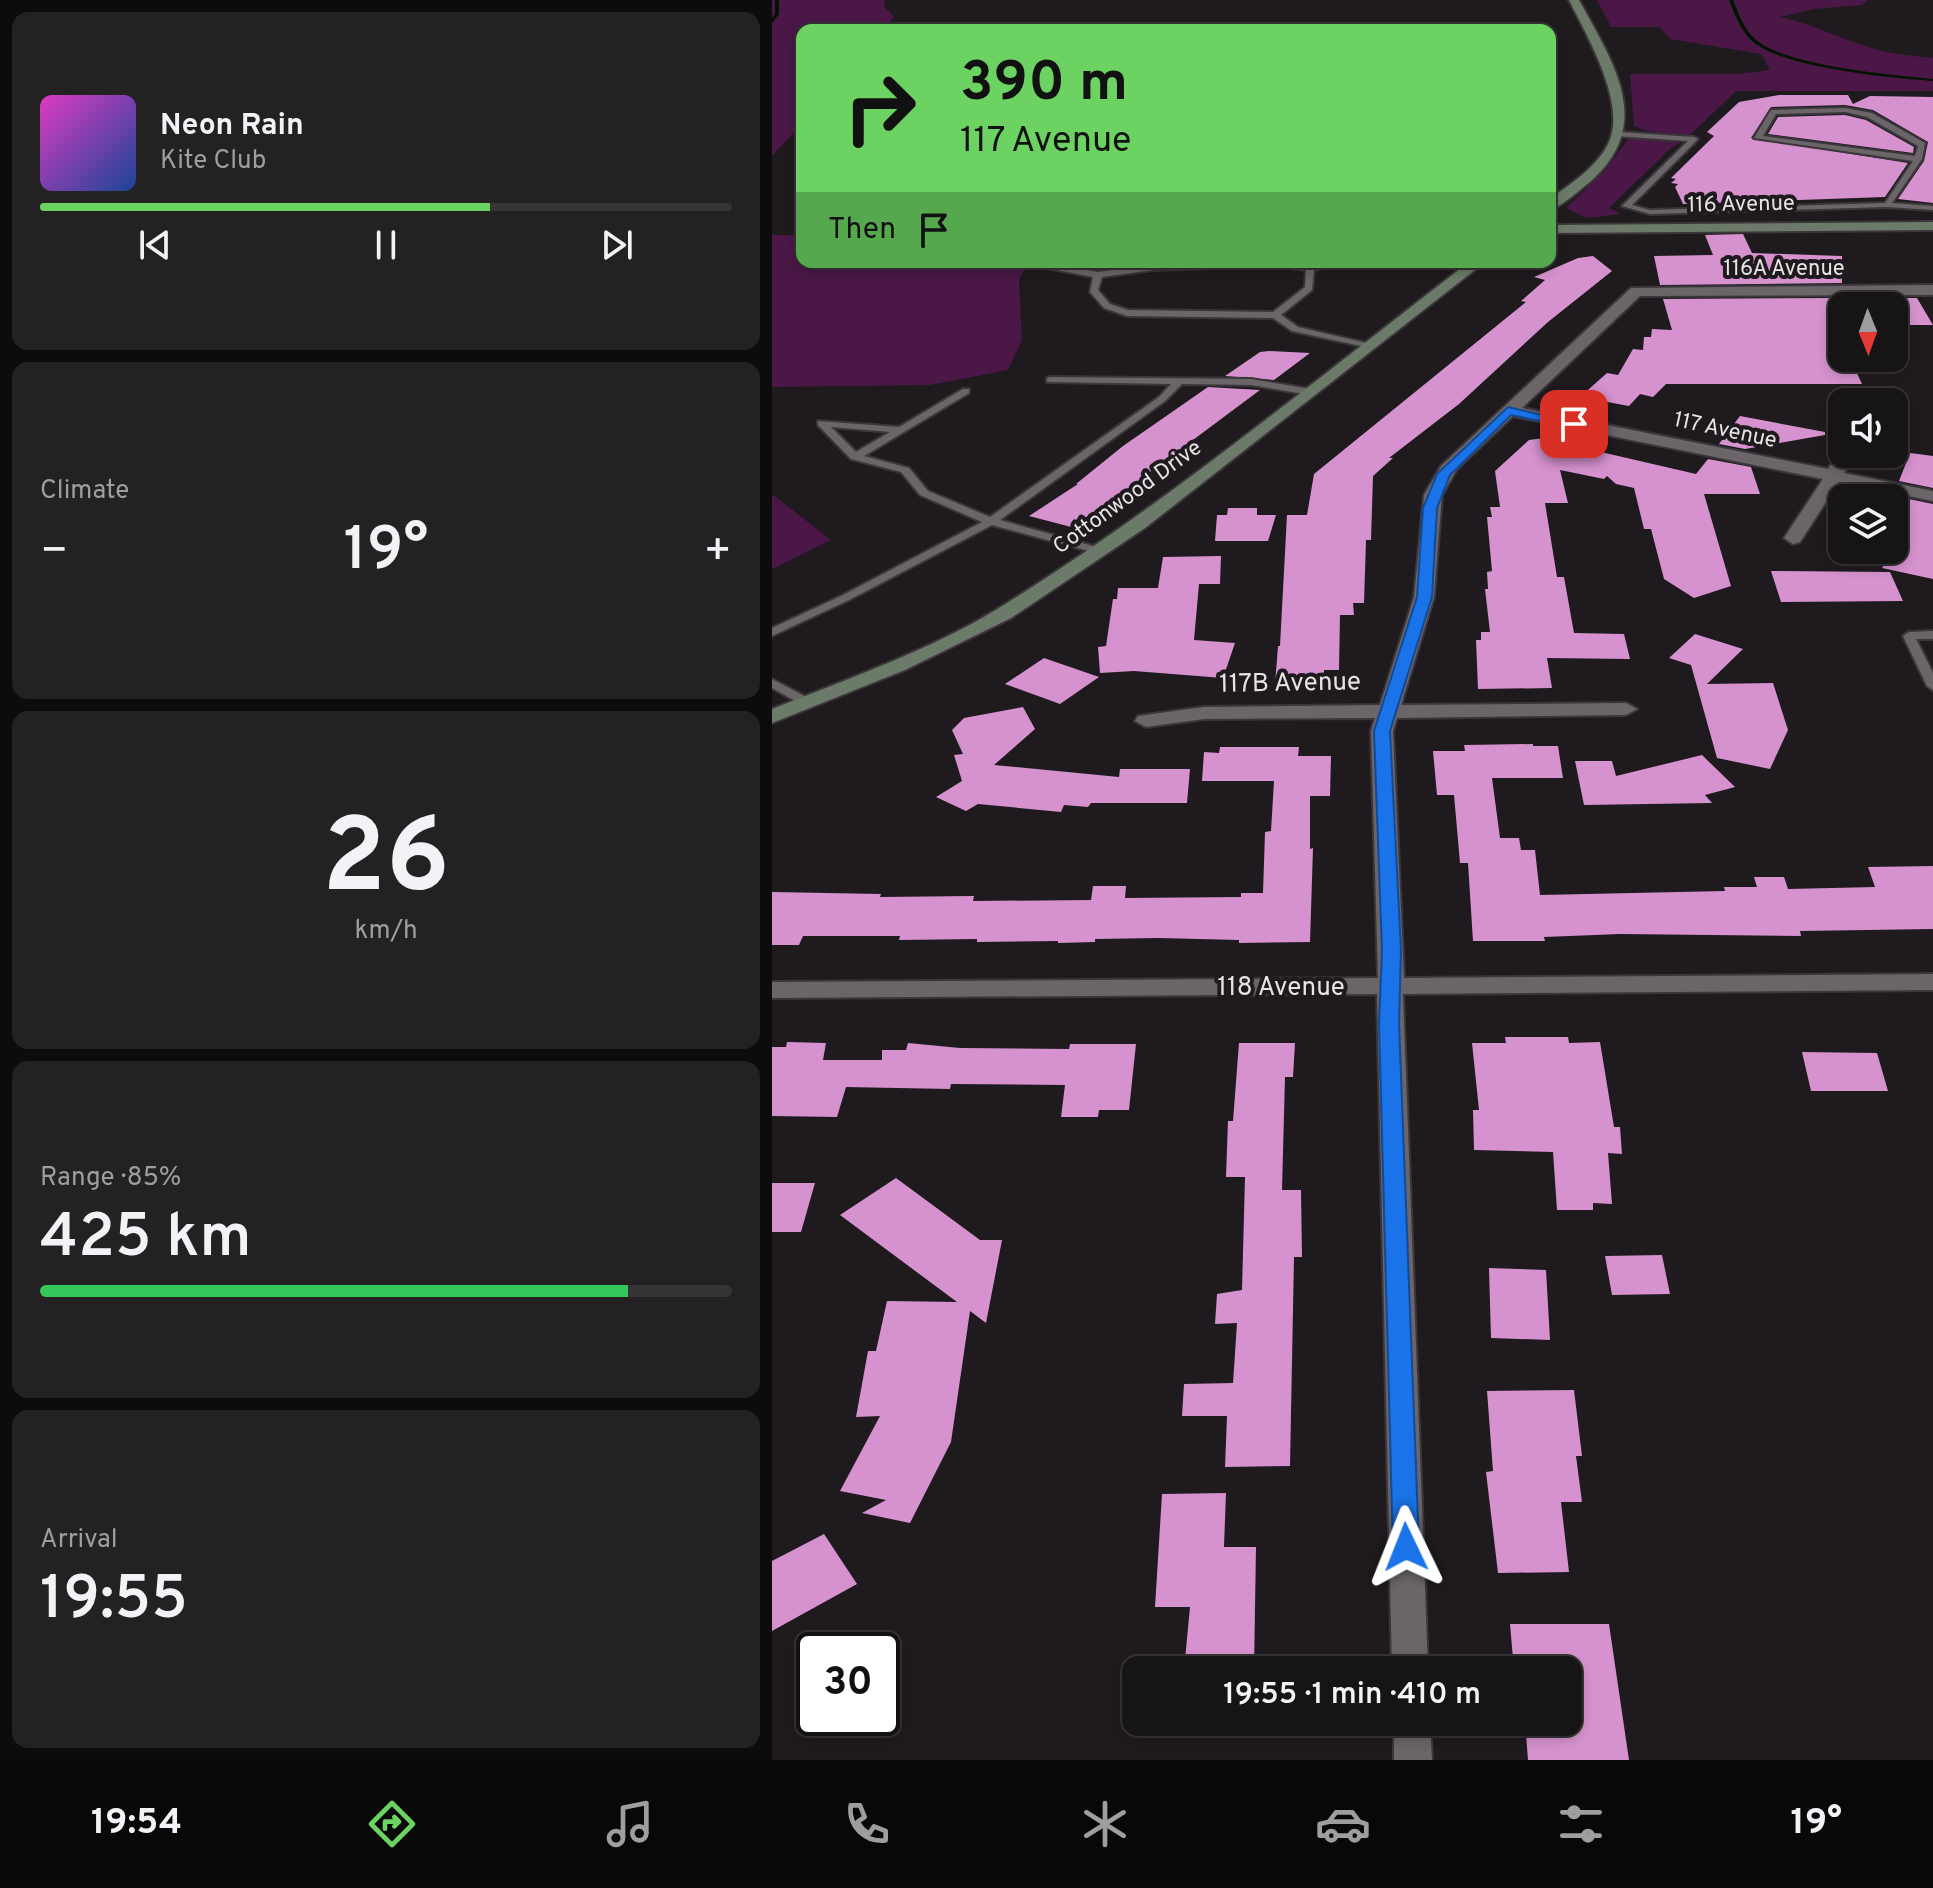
<!DOCTYPE html>
<html lang="en">
<head>
<meta charset="utf-8">
<style>
  body { margin:0; font-family:Overpass,sans-serif; background:#242123; color:#f1f3f6; height:100vh; display:flex; flex-direction:column; font-size:30px; white-space:nowrap }
  * { box-sizing:border-box; margin:0 }
  p { font-size:26px; color:#9e9ea1 }
  .icon { flex:none; width:44px; height:44px; fill:none; stroke:currentColor; stroke-width:2; stroke-linecap:round; stroke-linejoin:round }
  .map { position:relative; flex:1; overflow:hidden }
  .sheet { display:flex; flex-direction:column; gap:12px; padding:12px; background:#0d0b0c; width:772px }
  .sheet>* { flex:none }
  .hud { position:absolute; left:24px; top:24px; width:760px; height:244px; border-radius:16px; box-shadow:0 4px 12px #0003,0 0 0 2px #363335; background:#6cd362; color:#111; overflow:hidden }
  .needle { width:52px; rotate:179deg }
  .tools { position:absolute; left:1056px; top:292px; display:grid; gap:16px }
  .tools a { display:grid; place-items:center; width:80px; height:80px; border-radius:16px; background:#171416; box-shadow:0 4px 12px #0003,0 0 0 2px #363335; font-size:40px }
  .speed { position:absolute; left:24px; top:1632px; display:flex; gap:16px; font-size:40px; font-weight:700; text-align:center }
  .speed>* { display:grid; place-content:center; width:104px; height:104px; border-radius:50%; background:#171416; box-shadow:0 4px 12px #0003,0 0 0 2px #363335; line-height:1 }
  .speed .limit { border:4px solid #111; border-radius:12px; background:#fff; color:#111 }
  .pin { position:absolute; display:grid; place-items:center; width:68px; height:68px; color:#fff; margin:-34px; border-radius:16px; box-shadow:0 4px 12px #0006 }
  .me { position:absolute; width:88px; margin:-44px; rotate:358deg; stroke-linejoin:round; filter:drop-shadow(0 0 6px #0008) }
  .turn { display:flex; align-items:center; gap:28px; height:168px; padding:0 32px; font-size:36px }
  .turn .icon { width:104px; height:104px; stroke-width:2.5 }
  .turn b { display:block; font-size:56px; line-height:68px }
  .then { display:flex; align-items:center; height:76px; padding:0 32px; background:#0003; gap:16px; font-size:30px }
  .big { font-size:60px; font-weight:600; line-height:1.1 }
  .sheet .tile { flex:1; display:flex; flex-direction:column; justify-content:center; gap:12px; min-width:0; padding:0 28px; border-radius:16px; background:#242123 }
  .sheet .dial { align-items:center; gap:0 }
  .dial b { font-size:104px; line-height:1 }
  .song { display:flex; align-items:center; gap:24px }
  .cover { width:96px; height:96px; border-radius:12px; background:linear-gradient(135deg,hsl(310 70% 55%),hsl(220 70% 35%)) }
  .played { height:8px; border-radius:4px; background:linear-gradient(90deg,#6cd362 65%,#363335 65%) }
  .keys { display:flex; justify-content:space-around; direction:ltr }
  .heat { display:flex; justify-content:space-between; align-items:center; font-size:44px; direction:ltr }
  .charge { height:12px; border-radius:6px; background:linear-gradient(90deg,#34c759 85%,#363335 0) }
  .trip { position:absolute; left:350px; top:1656px; width:460px; height:80px; border-radius:16px; background:#171416; box-shadow:0 4px 12px #0003,0 0 0 2px #363335; font-weight:600; line-height:80px; text-align:center }
  .tab-bar { display:flex; height:128px; justify-content:space-around; align-items:center; background:#090809; color:#9e9ea1 }
  .tab-bar .icon { width:56px; height:56px }
  .tab-bar .selected { color:#6cd362 }
  .tab-bar b { font-size:36px; color:#f1f3f6 }
  main { display:flex; flex:1; min-height:0 }
  .map>svg:first-child { display:block }
</style>
</head>
<body>
<main>
<section class="sheet">
<div class="tile">
<div class="song"><i class="cover"></i><div><b>Neon Rain</b><p>Kite Club</p></div></div>
<div class="played"></div>
<div class="keys"><svg class="icon" aria-label="previous" viewBox="0 0 24 24"><path d="M18 5L8 12l10 7zM5 5v14"/></svg><svg class="icon" aria-label="pause" viewBox="0 0 24 24"><path d="M8 5v14M16 5v14"/></svg><svg class="icon" aria-label="next" viewBox="0 0 24 24"><path d="M6 5l10 7-10 7zM19 5v14"/></svg></div>
</div>
<div class="tile"><p>Climate</p>
<div class="heat"><a>−</a><b class="big">19°</b><a>+</a></div>
</div>
<div class="tile dial"><b>26</b><p>km/h</p></div>
<div class="tile"><p>Range · 85%</p><b class="big">425 km</b><div class="charge"></div></div>
<div class="tile"><p>Arrival</p><b class="big">19:55</b></div>
</section>
<div class="map">
<svg width="1161" height="1760" viewBox="0 0 1161 1760">
  <rect width="100%" height="100%" fill="#1f1a1e"/>
  <path fill="#4a1746" d="M0 0H113L112 6 122 17 112 30H30V124L0 156Z
    M825 0H1096L1090 5 1042 9 1008 17C1042 24 1075 42 1110 51 1127 55 1144 56 1161 58V91H964L917 136 875 131 862 126 858 74H965L998 70 989 54 898 39 888 27H839Z
    M864 137 909 143 900 147 837 208 849 214 814 218 794 208 834 169 857 138Z
    M0 235H30V262H257L247 279 250 340 236 370 158 385 0 387Z
    M0 494 59 540 0 569Z"/>
  <g fill="none" stroke-linecap="round" stroke-linejoin="round">
    <path fill="#001400" fill-rule="evenodd" d="M3 0H7V14L0 23V18L3 14Z
      M957 0H961C966 12 972 29 982 38 1010 66 1120 75 1161 79V81C1120 78 1004 68 977 38 968 28 962 13 957 0Z"/>
  </g>
  <path fill="#d592ce" d="M1007 95H1076L1081 104 1098 96 1161 97V203L1126 199 1152 161 1156 142 1101 110 1073 105 999 107 979 138 1136 163 1113 197 911 204 903 187 906 184 899 183 904 179 899 178 942 136 935 132 967 102Z
    M1073 115 1094 120 1142 147 1141 153 996 134 1006 117Z
    M971 234 980 253 1070 256V283L888 285 882 256 941 255 933 235Z
    M821 256 840 271 776 322 687 404 617 458H621L601 476 599 540H594L592 603H581L582 615H568L567 670H552V685H503L506 646H508L515 515H535L542 474 754 302 749 301 773 280 762 277 806 258Z
    M1070 298V358H1078L1090 384H894L881 397 868 394 857 406 808 397 835 373 846 375 861 349 871 350 872 337H879L880 329 900 330 891 299Z
    M1122 298H1145L1161 325H1122Z
    M488 352 497 351 538 353 502 380 453 376Z
    M436 387 488 390 303 528 257 516 306 484H304L351 446Z
    M968 416 1053 432V435L973 449 947 444Z
    M811 433 828 437 816 449 924 474 936 459 979 467 988 494H932L959 586 922 598 892 579 879 529H872L862 488 844 484 835 476 832 479 788 470 796 503H773L785 577H792L802 633 852 634 858 659 775 658 780 688 706 689 704 640H709V632H718L713 589H716L715 572 720 571 715 517H720L718 507H728L723 471 757 440Z
    M1138 453 1161 456V488L1127 481Z
    M1122 496 1161 504V579L1110 568 1122 550Z
    M456 508H485V515H504L496 541H443L445 515H455Z
    M449 556 448 584H427L422 640 463 643 451 678 362 671 328 673 326 647 334 646 341 599H345L346 588H386L391 557Z
    M999 571 1118 572 1131 601 1009 602Z
    M923 634 971 649 935 684 1001 683 1016 730 998 769 945 758 919 665 897 658Z
    M272 658 327 677 288 704 233 684Z
    M251 707 263 729 222 765 347 777 348 769H418L415 803H319L316 807 292 805 289 812 206 804 194 811 164 797 190 781 182 755 191 754 180 730 192 718Z
    M761 744V746H786L791 778H720L728 838H747L749 850H763L768 895 953 891 952 887H985L982 877H1012L1016 889 1103 887 1096 867 1161 866V929L1028 931 1029 936 848 934 772 937 773 941H701L696 863H688L682 795H665L661 751H693L692 745Z
    M448 747H527L526 756H559L558 796H538V849L541 848 538 942 467 943V940L387 938 323 939V942L286 943V941L205 942V939L127 940 128 936H31L27 945H0V892L109 894 108 897 202 896 201 901 319 900 321 886H354L353 898 469 897V893H491L493 832 499 831 502 781H430L432 752 447 753Z
    M930 755 963 787 933 795 940 803 812 805 803 761H840L844 776Z
    M733 1037H796L797 1043 828 1042 842 1127H848L850 1154 836 1153 840 1204 821 1203V1210H785L781 1152 702 1150 701 1110H707L700 1043H734Z
    M15 1042 54 1043 51 1060H110V1050H134L136 1043 188 1048 297 1049 298 1044H364L357 1110H327L326 1117H289L293 1085 179 1084 178 1089 74 1087 65 1117 0 1116V1047H14Z
    M467 1043H523L521 1077H513L510 1190H529L530 1257H522L518 1466 453 1467 455 1416H410L412 1384 461 1383 465 1323 443 1324 445 1294 470 1290 473 1177H454L456 1121H461Z
    M1030 1052 1105 1053 1116 1091H1039Z
    M124 1178 208 1240H230L214 1323 198 1311 179 1442 138 1523 90 1513 114 1500 68 1491 108 1416 84 1417 96 1351H104L115 1301 185 1302 68 1215Z
    M0 1183H43L29 1232H0Z
    M890 1255 898 1294 840 1295 833 1256Z
    M717 1268 774 1270 778 1340 719 1338Z
    M802 1390 810 1456H804L810 1502H789L797 1572 726 1573 714 1472 721 1471 715 1391Z
    M454 1493 452 1547H484L482 1670H412L418 1607H383L390 1494Z
    M52 1534 85 1584 0 1631V1561Z
    M738 1624H837L857 1760H756L754 1734H796V1670H742Z"/>
  <g fill="none" stroke-linecap="round" stroke-linejoin="round">
    <g stroke="#3a3639" stroke-width="4">
      <path id="lane" d="M1073 108 1100 113 1153 143 1150 159 1120 203 1161 206V210L1115 207 878 214 850 206 916 141 844 136V132H847L922 137 926 139 860 205 878 210 1113 203 1141 161 982 138 999 110ZM1073 112 1095 117 1146 146 1143 156 991 136 1004 114Z
        M260 262H272L326 272 381 264 512 262 538 265 578 262 542 270 540 290 509 315 526 327 603 345 598 348 520 331 501 318 355 316 332 308 318 292 321 277 264 266ZM500 266 534 270 533 287 501 312 356 310 338 304 326 290 330 277 381 270Z
        M278 377 479 379 538 389 543 392 538 395 479 385 410 384 393 401 228 520 332 549V553H324L220 525 77 600 0 636V628L69 596 210 522 148 495 129 472 79 459 46 425V421L127 427 191 389H197V393L92 456 137 468 156 491 218 517 387 397 399 384 275 382V378ZM59 427 118 432 84 452Z
        M1161 631V639H1144L1161 673V690L1155 686 1131 636 1137 632Z
        M0 679 40 700 42 703 40 706H32L0 688Z"/>
    </g>
    <g stroke="#3a3639" stroke-width="4">
      <path id="street" d="M1161 285V295L868 296 750 408 1056 469 1070 449V454H1082L1072 473 1161 491V501L1067 482 1028 542 1021 544 1012 538 1051 479 741 416 685 469 670 495 662 597 629 705 854 703 865 709 854 715 625 718 621 731 632 978 1161 974V990L631 994 656 1670H620L605 994 0 998V982L606 978 599 731 603 718 432 719 374 727 363 721 366 716 432 707 608 705 642 597 652 495 669 466 859 288Z
        M622 1722H658L660 1760H622Z"/>
    </g>
    <g stroke="#3a3639" stroke-width="4">
      <path id="secondary" d="M797 0H807C841 63 884 124 818 182 806 191 792 205 778 210V199C798 184 824 168 836 144 856 105 815 36 797 0Z
        M1161 222V230L778 233V225Z
        M697 262H713L373 528 239 618 133 670 0 723V709C73 680 161 649 227 608 392 506 543 380 697 262Z"/>
    </g>
    <use href="#lane" fill="#6b656a" fill-rule="evenodd"/>
    <use href="#street" fill="#6b656a" fill-rule="evenodd"/>
    <use href="#secondary" fill="#6c7b69" fill-rule="evenodd"/>
  </g>
  <path fill="#1a73e8" stroke="#114b97" stroke-width="2" d="M736 407 809 424 802 428 739 415 678 475 665 508 660 597 618 731 629 951 627 1023 647 1547 643 1554 634 1558 625 1554 621 1547 607 1023 610 951 602 731 645 597 651 508 665 474Z"/>
  <g text-anchor="middle" dominant-baseline="central" stroke-width="8" stroke-linejoin="round" paint-order="stroke">
    <g font-size="22" fill="#e7e4e7" stroke="#1f1a1e">
      <text transform="translate(969 205) rotate(-1)">116 Avenue</text>
      <text x="1012" y="269">116A Avenue</text>
      <text transform="translate(953 431) rotate(12)">117 Avenue</text>
      <text transform="translate(356 498) rotate(-36)">Cottonwood Drive</text>
    </g>
    <g font-size="26" fill="#e7e4e7" stroke="#1f1a1e">
      <text transform="translate(518 684) rotate(-1)">117B Avenue</text>
      <text x="509" y="988">118 Avenue</text>
    </g>
  </g>
</svg>
<div class="tools">
<a><svg class="needle" viewBox="-14 -14 28 28"><path d="M0-13l5 13h-10z" fill="#e53935"/><path d="M0 13l5-13h-10z" fill="#9e9ea1"/></svg></a>
<a><svg class="icon" aria-label="sound" viewBox="0 0 24 24"><path d="M4 9h4l5-4v14l-5-4H4zM17 9q2 3 0 6"/></svg></a>
<a><svg class="icon" aria-label="layers" viewBox="0 0 24 24"><path d="M12 4l9 5-9 5-9-5zM3 14l9 5 9-5"/></svg></a>
</div>
<div class="speed"><div class="limit">30</div></div>
<div class="pin" style="left:802px;top:424px;background:#d93025"><svg class="icon" aria-label="arrive" viewBox="0 0 24 24"><path d="M6 21V4h12l-3 4 3 4H6"/></svg></div>
<svg class="me" style="left:634px;top:1547px" viewBox="-20 -20 40 40"><path d="M0-17L14 15 0 8-14 15z" fill="#1a73e8" stroke="#fff" stroke-width="4"/></svg>
<div class="trip">19:55 · 1 min · 410 m</div>
<div class="hud">
<div class="turn"><svg class="icon" aria-label="right" viewBox="0 0 24 24"><path d="M7 20v-9h11M14 6l5 5-5 5"/></svg><div><b>390 m</b>117 Avenue</div></div>
<div class="then">Then<svg class="icon" aria-label="arrive" viewBox="0 0 24 24"><path d="M6 21V4h12l-3 4 3 4H6"/></svg></div>
</div>
</div>
</main>
<nav class="tab-bar">
<b>19:54</b>
<svg class="icon selected" aria-label="directions" viewBox="0 0 24 24"><path d="M12 3l9 9-9 9-9-9zM9 14v-3h6M13 9l2 2-2 2"/></svg>
<svg class="icon" aria-label="music" viewBox="0 0 24 24"><path d="M9 18V5l10-2v13"/><circle cx="6" cy="18" r="3"/><circle cx="16" cy="16" r="3"/></svg>
<svg class="icon" aria-label="phone" viewBox="0 0 24 24"><path d="M5 4h4l2 5-3 2q2 4 5 5l2-3 5 2v4C11 20 4 13 5 4z"/></svg>
<svg class="icon" aria-label="climate" viewBox="0 0 24 24"><path d="M12 3v18M4 7l16 10M4 17L20 7"/></svg>
<svg class="icon" aria-label="car" viewBox="0 0 24 24"><path d="M5 17H2v-5l4-1 3-4h7l3 4 3 1v5h-3M9 17h6M6 11h13"/><circle cx="7" cy="17" r="2"/><circle cx="17" cy="17" r="2"/></svg>
<svg class="icon" aria-label="filters" viewBox="0 0 24 24"><path d="M4 7h16M4 17h16"/><circle cx="9" cy="7" r="2"/><circle cx="15" cy="17" r="2"/></svg>
<b>19°</b>
</nav>
</body>
</html>
